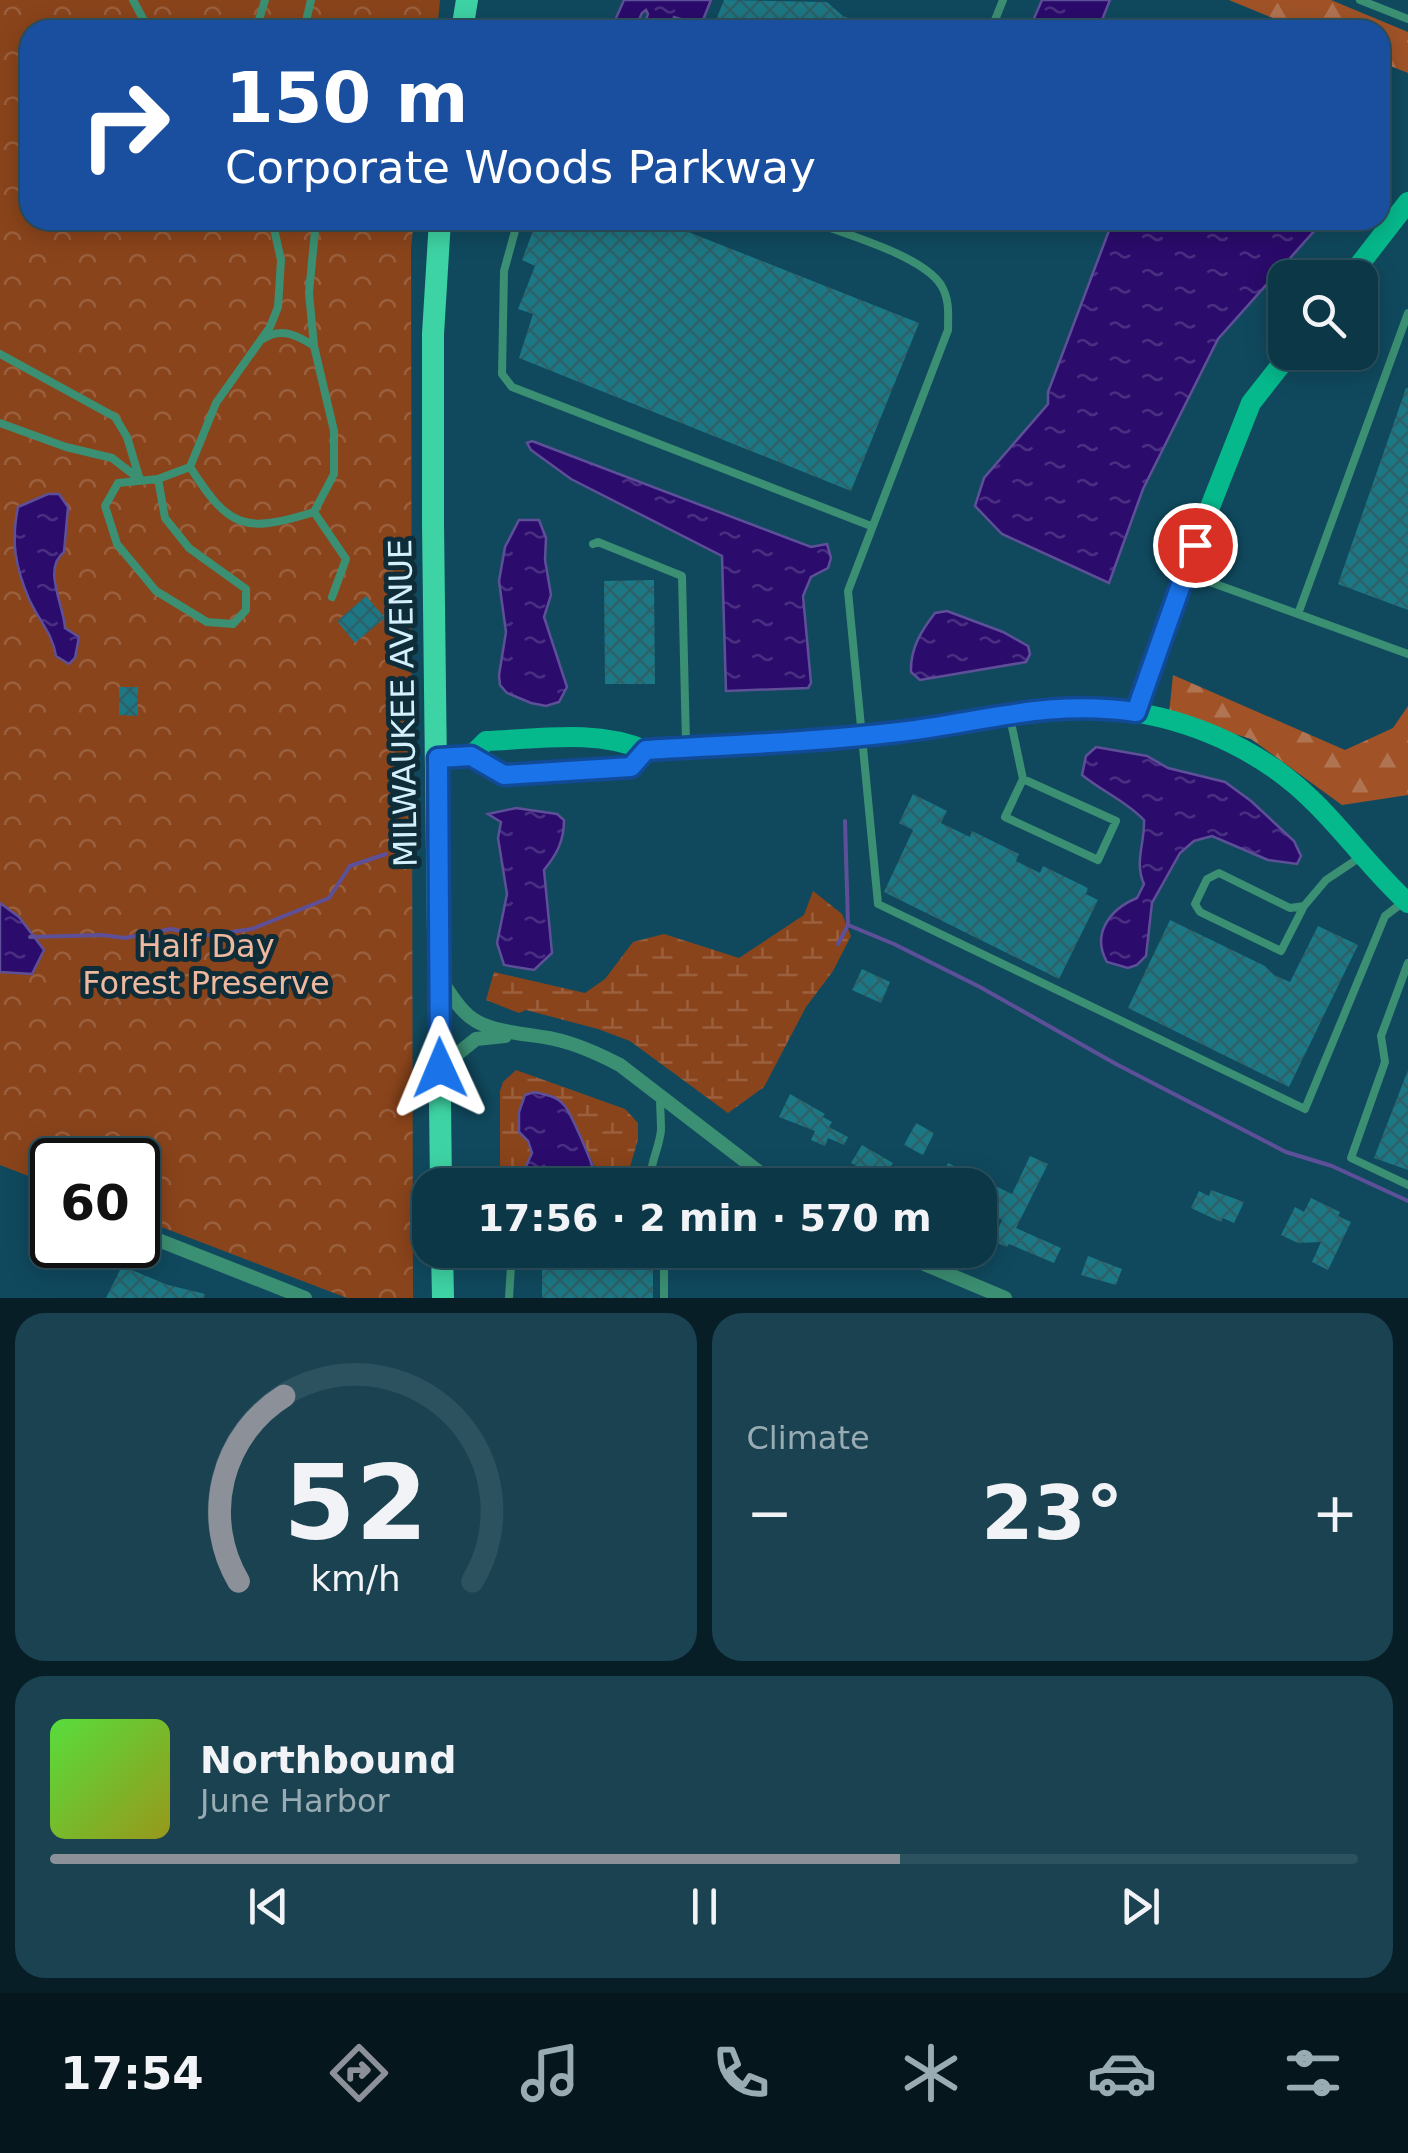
<!DOCTYPE html>
<html lang="en">
<head>
<meta charset="utf-8">
<style>
  body { margin:0; font-family:"DejaVu Sans",sans-serif; background:#1a4251; color:#f1f3f6; height:100vh; display:flex; flex-direction:column; font-size:38px; white-space:nowrap }
  * { box-sizing:border-box; margin:0 }
  p { font-size:32px; color:#9aacb3 }
  .icon { flex:none; width:55px; height:55px; fill:none; stroke:currentColor; stroke-width:2; stroke-linecap:round; stroke-linejoin:round }
  .map { position:relative; height:1298px; overflow:hidden }
  .side { display:flex; flex-direction:column; gap:15px; padding:15px; background:#071e26; flex:1 }
  .side>* { flex:none }
  .banner { position:absolute; left:20px; top:20px; width:1370px; height:210px; border-radius:30px; box-shadow:0 5px 25px #0003,0 0 0 2px #2c515f; background:#1a4fa0; color:#fff; overflow:hidden }
  .fabs { position:absolute; left:1268px; top:260px; display:grid; gap:20px }
  .fabs a { display:grid; place-items:center; width:110px; height:110px; border-radius:20px; background:#0c3746; box-shadow:0 5px 25px #0003,0 0 0 2px #2c515f; font-size:50px }
  .speed { position:absolute; left:30px; top:1138px; display:flex; gap:20px; font-size:50px; font-weight:700; text-align:center }
  .speed>* { display:grid; place-content:center; width:130px; height:130px; border-radius:50%; background:#0c3746; box-shadow:0 5px 25px #0003,0 0 0 2px #2c515f; line-height:1 }
  .speed .limit { border:5px solid #111; border-radius:15px; background:#fff; color:#111 }
  .pin { position:absolute; display:grid; place-items:center; width:85px; height:85px; color:#fff; margin:-42px; border:5px solid #fff; border-radius:50%; box-shadow:0 2px 10px #0007 }
  .me { position:absolute; width:110px; margin:-55px; rotate:359deg; stroke-linejoin:round; filter:drop-shadow(0 0 8px #0008) }
  .turn { display:flex; align-items:center; gap:35px; height:210px; padding:0 40px; font-size:45px }
  .turn .icon { width:130px; height:130px; stroke-width:2.5 }
  .turn b { display:block; font-size:70px; line-height:85px }
  .big { font-size:75px; font-weight:700; line-height:1.1 }
  .side .widget { flex:1; display:flex; flex-direction:column; justify-content:center; gap:15px; min-width:0; padding:0 35px; border-radius:30px; background:#1a4251 }
  .side .dial { align-items:center; gap:0 }
  .dial svg { height:260px; overflow:visible; fill:none; stroke:#2c515f; stroke-width:7; stroke-linecap:round; text-anchor:middle }
  .dial text { fill:#f1f3f6; stroke:none }
  .song { display:flex; align-items:center; gap:30px }
  .cover { width:120px; height:120px; border-radius:15px; background:linear-gradient(135deg,hsl(110 70% 55%),hsl(60 70% 35%)) }
  .played { height:10px; border-radius:5px; background:linear-gradient(90deg,#8c9099 65%,#2c515f 65%) }
  .keys { display:flex; justify-content:space-around; direction:ltr }
  .heat { display:flex; justify-content:space-between; align-items:center; font-size:55px; direction:ltr }
  .side .tiles { flex:1; display:grid; gap:15px; grid-template-columns:1fr 1fr }
  .widget:last-child { grid-column:span 2 }
  .trip { position:absolute; left:412px; top:1168px; width:585px; height:100px; border-radius:30px; background:#0c3746; box-shadow:0 5px 25px #0003,0 0 0 2px #2c515f; font-weight:700; line-height:100px; text-align:center }
  .menu { display:flex; height:160px; justify-content:space-around; align-items:center; background:#05161c; color:#9aacb3 }
  .menu .icon { width:70px; height:70px }
  .menu .current { color:#8c9099 }
  .menu b { font-size:45px; color:#f1f3f6 }
  .map>svg:first-child { display:block }
</style>
</head>
<body>
<div class="map">
<svg width="1408" height="1298" viewBox="0 0 1408 1298">
  <defs>
    <pattern id="forest-firs" width="22" height="20" patternUnits="userSpaceOnUse" patternTransform="scale(2.5)"><rect width="22" height="20" fill="#a15327"/><path d="M5 1l3.5 6h-7zM16 11l3.5 6h-7z" fill="#b17452"/></pattern>
    <pattern id="wetland-marsh" width="20" height="14" patternUnits="userSpaceOnUse" patternTransform="scale(2.5)"><rect width="20" height="14" fill="#8a441b"/><path d="M1 5h8M5 5V1M11 12h8M15 12V8" fill="none" stroke="#9a5f3d"/></pattern>
    <pattern id="park-crowns" width="20" height="18" patternUnits="userSpaceOnUse" patternTransform="scale(2.5)"><rect width="20" height="18" fill="#8a441b"/><path d="M2 6a3 3 0 1 1 6 0M12 15a3 3 0 1 1 6 0" fill="none" stroke="#9a5f3d"/></pattern>
    <pattern id="water-ripples" width="26" height="14" patternUnits="userSpaceOnUse" patternTransform="scale(2.5)"><rect width="26" height="14" fill="#2b0b6c"/><path d="M2 4q2-2 4 0t4 0M15 11q2-2 4 0t4 0" fill="none" stroke="#492f82"/></pattern>
    <pattern id="building-cross-hatch" width="8" height="8" patternUnits="userSpaceOnUse" patternTransform="scale(2.5)"><rect width="8" height="8" fill="#1c7884"/><path d="M0 0l8 8M0 8l8-8" fill="none" stroke="#2e6068"/></pattern>
  </defs>
  <rect width="100%" height="100%" fill="#10495e"/>
  <path fill="url(#forest-firs)" d="M1229 0H1331L1408 32V73L1380 62V30H1302Z
    M1173 675 1345 750 1393 728 1408 706V795L1342 805 1251 739 1169 714Z"/>
  <path fill="url(#wetland-marsh)" d="M813 891 842 914 851 936 833 971 806 1007 764 1087 728 1113 630 1041 598 1029 526 1010 519 1013 486 1000 494 972 585 993 605 979 633 942 664 934 739 958 804 915Z
    M516 1070 625 1109 638 1123V1139L626 1181 628 1185H584L596 1179 595 1167 564 1105 528 1141 532 1153 519 1182 522 1185H503L500 1175V1091L503 1082Z"/>
  <path fill="url(#park-crowns)" d="M0 0H440L437 30H30V220H414L411 248 413 1298H347L138 1218V1160H52V1185L0 1165Z"/>
  <path fill="url(#water-ripples)" stroke="#5e5098" stroke-width="2.5" d="M624 0H711L701 25 674 17 673 21 693 30H642L648 14 646 10 642 13 634 30 613 25Z
    M1042 0H1110L1098 30H1029Z
    M1113 220H1324L1218 339 1143 489 1109 583 1002 534 975 506 984 478 1048 404V392Z
    M532 441 811 547 827 544 831 558 828 568 811 577 803 596 811 683 808 688 726 691 722 556 571 479 531 450 527 443Z
    M48 494H59L68 507 64 552C42 569 64 605 65 628L79 637 75 658 69 664 56 656C52 632 39 621 29 599 15 566 11 542 18 507Z
    M519 520H539L546 538 545 560 551 595 544 617 567 687 559 702 546 706 531 703 507 693 500 685 499 675 506 632 499 581 505 547Z
    M947 611 1003 632 1028 646 1030 654 1026 662 920 680 911 672C910 649 921 631 935 613Z
    M1096 747 1147 756 1168 768 1225 782 1251 801 1294 841 1301 856 1297 864 1268 860 1212 836 1194 841 1180 853 1152 903 1146 956 1137 965 1128 968 1107 962C1091 934 1110 909 1137 898L1144 884C1134 862 1145 843 1144 820 1126 801 1103 792 1082 775L1086 756Z
    M516 808 557 814 564 820C564 841 557 854 544 870L552 953 534 970 504 965 497 943 507 894 498 838 501 822 488 814Z
    M0 903 19 917 44 950 32 974 0 972Z
    M534 1092C544 1094 557 1096 564 1105 571 1113 595 1168 596 1179L584 1185H522L519 1182 532 1153 528 1141 519 1132V1112L525 1095Z"/>
  <g fill="none" stroke-linecap="round" stroke-linejoin="round">
    <path stroke="#5e5098" stroke-width="4" d="M848 925 894 944 980 987 1116 1064 1286 1152 1332 1166 1408 1201
      M30 937 102 935 125 938 171 929 203 936 252 929 329 898 350 866 386 854
      M838 944 848 925 845 821"/>
  </g>
  <path fill="url(#building-cross-hatch)" d="M724 0 827 2 843 16 878 30H712Z
    M537 220H658L919 323 851 491 519 358 533 314 518 309 535 266 522 260Z
    M1406 388H1408V610L1338 584Z
    M654 580 655 684H605L604 581Z
    M366 596 385 618 355 643 337 621Z
    M119 687H138V716L119 715Z
    M913 794 947 811 941 823 970 837 972 831 1019 854 1016 861 1040 873 1043 866 1088 888 1086 894 1098 900 1059 979 884 892 913 830 899 823Z
    M1170 920 1265 966 1274 975 1290 982 1318 926 1358 945 1289 1087 1128 1008Z
    M862 969 890 982 881 1003 852 990Z
    M1408 1070V1170L1374 1158Z
    M790 1094 825 1114 823 1117 832 1122 829 1127 848 1137 844 1145 828 1138 825 1146 811 1140 815 1131 779 1117Z
    M916 1123 934 1133 923 1155 904 1145Z
    M862 1145 893 1163 882 1180 851 1163Z
    M1030 1156 1048 1164 1016 1228 1061 1248 1054 1263 1009 1244 1007 1247 993 1241 1002 1220 980 1209V1185H937L948 1163 1012 1194Z
    M1211 1190 1244 1202 1234 1223 1223 1218 1221 1222 1191 1208 1199 1191 1209 1196Z
    M1311 1198 1340 1212 1338 1216 1351 1222 1328 1270 1312 1262 1321 1242 1298 1243 1281 1235 1295 1207 1304 1212Z
    M542 1254 641 1255 653 1267V1298H542Z
    M1088 1256 1122 1269 1116 1285 1081 1275Z
    M122 1266 168 1285 205 1294 204 1298H106Z"/>
  <g fill="none" stroke-linecap="round" stroke-linejoin="round">
    <path stroke="#3b8f72" stroke-width="8" d="M133 0 149 30
      M1360 0 1408 19
      M256 30 265 0
      M304 30 311 0
      M991 30 1003 0
      M272 220 281 260 278 307 270 327 216 403 190 467C229 528 244 534 314 512L334 474V431L314 346 309 293 316 220
      M518 220 504 271 502 374 512 387 871 526
      M808 220C842 233 922 255 941 285 950 300 948 314 948 330L848 591 878 904 1305 1109 1385 916 1402 903
      M263 339C281 327 297 335 314 346
      M0 354 115 417 127 437 140 480
      M0 423 66 447 112 458 138 478
      M158 479 165 518 189 548 246 589V610L233 624 207 622 156 591 117 544 105 506 118 483 158 479 190 467
      M314 512 346 559 332 597
      M593 544 598 542 682 576 686 743
      M1185 573 1408 654
      M1298 614 1408 313
      M1009 713 1023 779 1116 821 1098 860 1005 817 1023 779
      M1304 906 1281 951 1200 912 1195 904 1207 879 1219 873 1290 908 1304 906 1326 880 1359 858
      M1408 963 1381 1036 1385 1062 1351 1158 1408 1185
      M652 1185C648 1164 659 1151 661 1130 661 1119 660 1108 660 1097
      M509 1298 512 1250
      M664 1298V1250"/>
    <path stroke="#3b8f72" stroke-width="14" d="M440 979C450 993 461 1013 476 1021 496 1033 531 1034 554 1039 577 1044 599 1054 620 1065L776 1185
      M440 1068 476 1039 505 1036
      M138 1232 305 1298
      M891 1250 1005 1298"/>
    <path stroke="#06b98c" stroke-width="20" d="M1349 278 1408 202
      M1136 712 1195 545 1251 403 1291 352
      M645 750C731 745 818 742 903 732 948 726 992 714 1037 709 1120 700 1206 721 1275 769 1328 806 1361 860 1408 903
      M438 758 471 756 504 775 631 767 645 750C596 729 539 739 486 741L471 756"/>
    <path stroke="#3ed3a4" stroke-width="22" d="M462 30 467 0
      M440 220 433 334V523L441 1185
      M442 1250 443 1298"/>
  </g>
  <g fill="none" stroke-linecap="round" stroke-linejoin="round">
    <g stroke="#114b97" stroke-width="25">
      <path id="route" d="M440 1068 438 758 471 756 504 775 631 767 646 750C730 745 815 742 899 732 983 722 1050 699 1136 712L1195 545"/>
    </g>
    <use href="#route" stroke="#1a73e8" stroke-width="18"/>
  </g>
  <g text-anchor="middle" dominant-baseline="central" stroke-width="10" stroke-linejoin="round" paint-order="stroke">
    <g font-size="32" fill="#d5f0fd" stroke="#0f2d39">
      <text transform="translate(403 703) rotate(-91)">MILWAUKEE AVENUE</text>
    </g>
    <g font-size="32" fill="#eeb99f" stroke="#0f2d39">
      <text x="206" y="946">Half Day<tspan x="206" dy="37">Forest Preserve</tspan></text>
    </g>
  </g>
</svg>
<div class="fabs">
<a><svg class="icon" aria-label="search" viewBox="0 0 24 24"><circle cx="10" cy="10" r="6"/><path d="M15 15l6 6"/></svg></a>
</div>
<div class="speed"><div class="limit">60</div></div>
<div class="pin" style="left:1195px;top:545px;background:#d93025"><svg class="icon" aria-label="arrive" viewBox="0 0 24 24"><path d="M6 21V4h12l-3 4 3 4H6"/></svg></div>
<svg class="me" style="left:440px;top:1068px" viewBox="-20 -20 40 40"><path d="M0-17L14 15 0 8-14 15z" fill="#1a73e8" stroke="#fff" stroke-width="4"/></svg>
<div class="trip">17:56 · 2 min · 570 m</div>
<div class="banner">
<div class="turn"><svg class="icon" aria-label="right" viewBox="0 0 24 24"><path d="M7 20v-9h11M14 6l5 5-5 5"/></svg><div><b>150 m</b>Corporate Woods Parkway</div></div>
</div>
</div>
<section class="side">
<div class="tiles">
<div class="widget dial"><svg viewBox="0 0 100 80">
<path d="M14 69A42 42 0 1 1 86 69"/>
<path d="M14 69A42 42 0 0 1 28 12" stroke="#8c9099"/>
<text x="50" y="56" font-size="32" font-weight="700">52</text>
<text x="50" y="72" font-size="11">km/h</text>
</svg></div>
<div class="widget"><p>Climate</p>
<div class="heat"><a>−</a><b class="big">23°</b><a>+</a></div>
</div>
<div class="widget">
<div class="song"><i class="cover"></i><div><b>Northbound</b><p>June Harbor</p></div></div>
<div class="played"></div>
<div class="keys"><svg class="icon" aria-label="previous" viewBox="0 0 24 24"><path d="M18 5L8 12l10 7zM5 5v14"/></svg><svg class="icon" aria-label="pause" viewBox="0 0 24 24"><path d="M8 5v14M16 5v14"/></svg><svg class="icon" aria-label="next" viewBox="0 0 24 24"><path d="M6 5l10 7-10 7zM19 5v14"/></svg></div>
</div>
</div>
</section>
<nav class="menu">
<b>17:54</b>
<svg class="icon current" aria-label="directions" viewBox="0 0 24 24"><path d="M12 3l9 9-9 9-9-9zM9 14v-3h6M13 9l2 2-2 2"/></svg>
<svg class="icon" aria-label="music" viewBox="0 0 24 24"><path d="M9 18V5l10-2v13"/><circle cx="6" cy="18" r="3"/><circle cx="16" cy="16" r="3"/></svg>
<svg class="icon" aria-label="phone" viewBox="0 0 24 24"><path d="M5 4h4l2 5-3 2q2 4 5 5l2-3 5 2v4C11 20 4 13 5 4z"/></svg>
<svg class="icon" aria-label="climate" viewBox="0 0 24 24"><path d="M12 3v18M4 7l16 10M4 17L20 7"/></svg>
<svg class="icon" aria-label="car" viewBox="0 0 24 24"><path d="M5 17H2v-5l4-1 3-4h7l3 4 3 1v5h-3M9 17h6M6 11h13"/><circle cx="7" cy="17" r="2"/><circle cx="17" cy="17" r="2"/></svg>
<svg class="icon" aria-label="filters" viewBox="0 0 24 24"><path d="M4 7h16M4 17h16"/><circle cx="9" cy="7" r="2"/><circle cx="15" cy="17" r="2"/></svg>
</nav>
</body>
</html>
